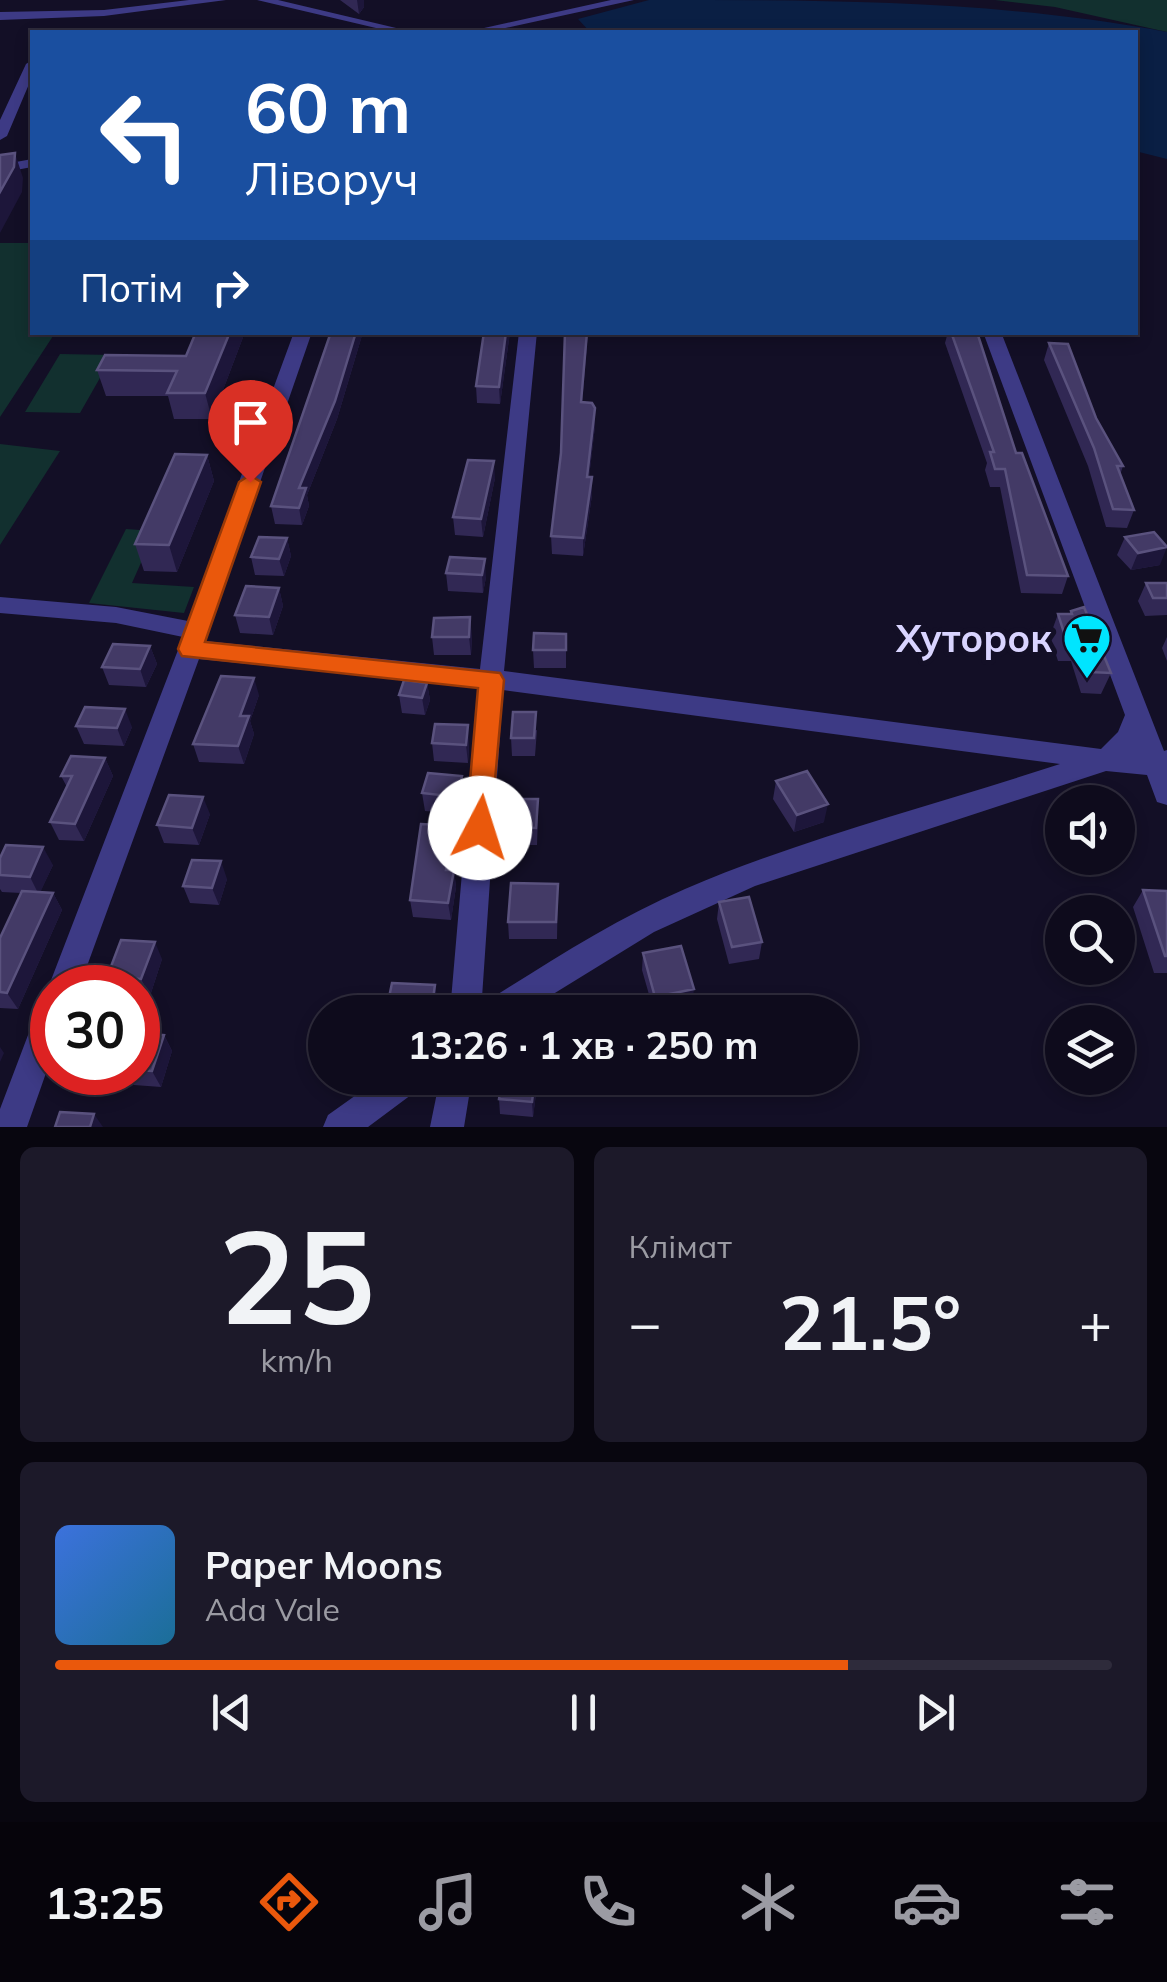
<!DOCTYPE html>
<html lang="uk">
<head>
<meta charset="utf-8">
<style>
  body { margin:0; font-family:Mulish,sans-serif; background:#1c1929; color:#f1f3f6; height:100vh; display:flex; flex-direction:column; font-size:38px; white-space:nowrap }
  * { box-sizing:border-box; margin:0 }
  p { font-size:32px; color:#9b9ba3 }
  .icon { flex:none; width:55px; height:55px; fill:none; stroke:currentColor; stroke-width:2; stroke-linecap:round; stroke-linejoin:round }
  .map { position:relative; height:1127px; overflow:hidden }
  .panel { display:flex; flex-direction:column; gap:20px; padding:20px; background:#08060f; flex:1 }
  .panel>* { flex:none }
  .top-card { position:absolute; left:30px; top:30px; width:1108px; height:305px; border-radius:0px; box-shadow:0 5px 15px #0003,0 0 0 2px #2e2b3b; background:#1a4fa0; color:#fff; overflow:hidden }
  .buttons { position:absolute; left:1045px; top:785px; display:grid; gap:20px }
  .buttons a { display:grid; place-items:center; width:90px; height:90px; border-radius:50%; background:#0e0b1c; box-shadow:0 5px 15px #0003,0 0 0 2px #2e2b3b; font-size:50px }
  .speed { position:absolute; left:30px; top:965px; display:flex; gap:20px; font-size:50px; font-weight:700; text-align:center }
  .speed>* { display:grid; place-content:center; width:130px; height:130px; border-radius:50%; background:#0e0b1c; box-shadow:0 5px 15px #0003,0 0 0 2px #2e2b3b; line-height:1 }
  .speed .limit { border:15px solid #d22; background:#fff; color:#111 }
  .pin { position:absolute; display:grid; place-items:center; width:85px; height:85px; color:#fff; margin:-102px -42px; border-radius:50% 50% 50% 0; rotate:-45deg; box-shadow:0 0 10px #0007 }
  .pin .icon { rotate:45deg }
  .me { position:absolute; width:110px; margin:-55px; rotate:5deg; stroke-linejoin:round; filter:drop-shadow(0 0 8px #0008) }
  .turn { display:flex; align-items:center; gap:35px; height:210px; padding:0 50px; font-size:45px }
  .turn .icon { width:130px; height:130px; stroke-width:2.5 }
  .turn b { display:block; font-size:70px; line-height:85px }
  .then { display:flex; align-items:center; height:95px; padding:0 50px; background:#0003; gap:20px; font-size:38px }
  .big { font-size:75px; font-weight:700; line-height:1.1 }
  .panel .widget { flex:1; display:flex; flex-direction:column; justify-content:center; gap:15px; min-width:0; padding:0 35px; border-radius:15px; background:#1c1929 }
  .panel .dial { align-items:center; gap:0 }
  .dial b { font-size:130px; line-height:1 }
  .song { display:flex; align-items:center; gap:30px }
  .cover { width:120px; height:120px; border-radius:15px; background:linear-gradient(135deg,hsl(220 70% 55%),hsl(200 70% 35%)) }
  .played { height:10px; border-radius:5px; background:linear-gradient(90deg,#ea580c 75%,#2e2b3b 75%) }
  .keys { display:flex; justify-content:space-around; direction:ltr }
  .heat { display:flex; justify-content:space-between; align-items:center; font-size:55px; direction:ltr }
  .panel .tiles { flex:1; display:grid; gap:20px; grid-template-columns:1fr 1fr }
  .widget:last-child { grid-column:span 2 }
  .trip { position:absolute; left:308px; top:995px; width:550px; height:100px; border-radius:50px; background:#0e0b1c; box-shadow:0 5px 15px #0003,0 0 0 2px #2e2b3b; font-weight:700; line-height:100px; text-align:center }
  .tabs { display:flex; height:160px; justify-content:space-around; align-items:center; background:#06040b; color:#9b9ba3 }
  .tabs .icon { width:70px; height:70px }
  .tabs .active { color:#ea580c }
  .tabs b { font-size:45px; color:#f1f3f6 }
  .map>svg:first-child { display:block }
</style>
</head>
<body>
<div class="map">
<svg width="1167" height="1127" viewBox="0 0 1167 1127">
  <rect width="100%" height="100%" fill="#130f26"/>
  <path fill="#12302f" d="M995 0H1167V32L1055 7Z
    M0 243H32V332L55 333 0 417Z
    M60 354 113 355 80 413 25 412Z
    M0 444 60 451 0 545Z
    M126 529 155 531 132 583 194 587 184 613 89 603Z"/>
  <path fill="#0a1f44" d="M649 0C822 0 998 0 1167 32V159L1135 151V32H590L578 19Z"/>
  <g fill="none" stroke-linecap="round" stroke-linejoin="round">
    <path fill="#3d3a85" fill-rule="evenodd" d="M189 0H226L104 16 0 20V12L104 10Z
      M257 0H278L413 32H393Z
      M611 0H634L487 32H466Z
      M32 60V77L7 136 0 140V120L26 64Z
      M32 159V167L0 173V165Z
      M294 332H312L205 641 480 669 519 332H537L504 671 1101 749 1118 732 1125 715 983 332H1001L1164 751 1167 750V805L1157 802 1147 775 1106 771 755 886 654 932 524 1012H483L487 1001C551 961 615 919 685 889 807 837 935 805 1060 764L503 690 481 1012H450L478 687 199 659 79 988H52V998L48 988 183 637 116 623 0 613V597L116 607 188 621Z
      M52 999V1056L27 1127H0V1109L36 1014 41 1003Z
      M380 1078H423L419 1089 368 1127H323L328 1115Z
      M440 1078H472L464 1127H430Z"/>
  </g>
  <path fill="#312854" d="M340 0H364V7L359 14Z
    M196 332H245L212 419H174L168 396H106L97 370 186 356Z
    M331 332H363L337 419 307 495 309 506 302 525 275 524 271 506Z
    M510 332 500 404 477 403 476 386Z
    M565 332H588L582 402 595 408V426L589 477 592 495 583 556 552 554 551 536 561 453Z
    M948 332H977L1016 453 1068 576 1062 594 1021 593 1000 487H990L985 470 987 463 945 343Z
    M1049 343 1123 466 1120 475 1134 510 1127 528 1106 527 1088 466 1044 360Z
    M207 455 214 481 177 572 144 571 135 544Z
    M495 478 483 537 455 535 453 517Z
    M1125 537 1160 565 1131 570 1117 555Z
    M287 538 291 556 284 576 255 575 251 557Z
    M450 557 486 577 483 593 448 591 446 573Z
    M1146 583H1167V615L1145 616 1138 601Z
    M279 588 283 606 273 635 240 633 235 615Z
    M1071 611 1111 673 1101 694 1081 693 1071 661H1058L1050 636 1058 614H1070Z
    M566 634V668H534L533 650Z
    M472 635 471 655H434L432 637Z
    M1167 637V661L1162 648Z
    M150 646 157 664 146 687 109 685 102 667Z
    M427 683 430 700 425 715 402 713 399 695Z
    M259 695 250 721 254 734 244 764 199 762 193 744Z
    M76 726 132 727 124 746 84 744Z
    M537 730 535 756H512L511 738Z
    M432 743H469L468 763 434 761Z
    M105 758 113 776 84 841 59 840 50 822 67 787 61 776Z
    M776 781 824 822 794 832 773 799Z
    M422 793 464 794 459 814 425 811Z
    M210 814 199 845 164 843 157 825Z
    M538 817 537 845H511L509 827Z
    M457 844 452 870H454L456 887 451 920 413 917 410 900Z
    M0 858 53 865 40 892 53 893 62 910 18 1009 0 1008V938L21 893 2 892 0 889Z
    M227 879 219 905 190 903 183 886Z
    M558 884 557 939H509L508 922Z
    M1143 890 1167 891V973H1154L1133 907Z
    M719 902 762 942 759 959 729 964 717 919Z
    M643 953 692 1006 654 1012 642 970Z
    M162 959 150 996 138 995V988H112L107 977Z
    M138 1033 164 1035 172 1051 161 1087 134 1085 127 1072H138Z
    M502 1078H538L533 1117 500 1114 499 1099Z"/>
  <path fill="#1d163a" d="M357 0H364V7L359 14Z
    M15 153 23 178 22 192 0 233V192Z
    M230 332H245L212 419 205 393Z
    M356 332H363L337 419 307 495 309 506 302 525 299 508V488Z
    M506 332H510L500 404 499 387Z
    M587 332H588L581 419V402Z
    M595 408V426L587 495V477Z
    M207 455 214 481 177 572 169 545Z
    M494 461 495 478 483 537 481 519Z
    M592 477V495L583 556V538Z
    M287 538 291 556 284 576 279 559Z
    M1167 547 1160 565 1131 570 1138 553Z
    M485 559 486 577 483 593 482 575Z
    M279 588 283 606 273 635 269 617Z
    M470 617 472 635 471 655 469 637Z
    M150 646 157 664 146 687 140 669Z
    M254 678 259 695 250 721 254 734 244 764 238 746 240 716Z
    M427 683 430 700 425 715 422 698Z
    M125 709 132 727 124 746 117 728Z
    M468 725 469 743 468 763 466 745Z
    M105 758 113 776 84 841 75 824Z
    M462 776 464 794 459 814 457 797Z
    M203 797 210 814 199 845 192 828Z
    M828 804 824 822 794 832 797 815Z
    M455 826 457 844 449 887 446 870Z
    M43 847 53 865 39 895 30 877Z
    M221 861 227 879 219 905 212 888Z
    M454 870 456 887 451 920 448 903Z
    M53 893 62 910 18 1009 7 993Z
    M155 942 162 959 150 996 141 979Z
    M435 985 438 1002 436 1012H431Z
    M694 989 692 1006 654 1012 655 997Z
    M164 1035 172 1051 161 1087 152 1071Z
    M0 1047 4 1053 0 1062Z
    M535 1078H538L533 1117 532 1102Z
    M94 1114 103 1127H90Z"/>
  <path fill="#433a66" stroke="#5a527e" stroke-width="2.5" d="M15 153 14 167 0 192V155Z
    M196 332H230L205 393H167L177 371 97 370 105 355 186 356Z
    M331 332H356L335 401 299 488H306L299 508 271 506Z
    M484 332H506L499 387 476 386Z
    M565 332H587L581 402 592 403 595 408 587 477H592L583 538 551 536 561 453Z
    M951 332H977L1016 453H1022L1068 576 1027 575 1005 469H995L990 452H994Z
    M1049 343 1068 344 1096 418 1123 466H1117L1134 510 1113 509 1094 448Z
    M175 454 207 455 169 545 135 544Z
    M468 460 494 461 481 519 453 517Z
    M1154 532 1167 547 1138 553 1125 537Z
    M259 537 287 538 279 559 251 557Z
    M450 557 485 559 482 575 446 573Z
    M1146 583H1167V598H1153Z
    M246 586 279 588 269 617 235 615Z
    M1084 607 1111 673 1090 672 1080 640 1066 639 1058 614H1072L1071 611Z
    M470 617 469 637H432L434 618Z
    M534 633 566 634V650H533Z
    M113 644 150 646 140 669 102 667Z
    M221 676 254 678 240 716H249L238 746 193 744Z
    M404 680 427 683 422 698 399 695Z
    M85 707 125 709 117 728 76 726Z
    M513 712H536L534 738H511Z
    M435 724 468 725 466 745 432 743Z
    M71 756 105 758 75 824 50 822 72 776H61Z
    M807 771 828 804 797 815 776 781Z
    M428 773 462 776 457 797 422 793Z
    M169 795 203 797 192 828 157 825Z
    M511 799H538L536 828 509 827Z
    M421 824 455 826 446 870H454L448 903 410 900Z
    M6 845 43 847 30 877 0 875V858Z
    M192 860 221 861 212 888 183 886Z
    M511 883 558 884 556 922H508Z
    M1143 890 1167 891V956H1165Z
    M22 891 53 893 7 993 0 992V938Z
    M749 897 762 942 732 947 719 902Z
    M121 940 155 942 141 979 107 977Z
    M681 946 694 989 655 997 643 953Z
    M392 983 435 985 431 1012H386Z
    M138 1033 164 1035 152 1071 138 1070Z
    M502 1078H535L532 1102 499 1099Z
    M60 1112 94 1114 90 1127H55Z"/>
  <path fill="#ea580c" stroke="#983908" stroke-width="2.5" d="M250 475 261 482 205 642 500 673 504 680 490 836H470L466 828 478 688 182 656 178 649 239 482Z"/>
  <defs>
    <g id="supermarket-pin" transform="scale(2.5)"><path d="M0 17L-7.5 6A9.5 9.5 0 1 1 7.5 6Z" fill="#00e5ff" stroke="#130f26"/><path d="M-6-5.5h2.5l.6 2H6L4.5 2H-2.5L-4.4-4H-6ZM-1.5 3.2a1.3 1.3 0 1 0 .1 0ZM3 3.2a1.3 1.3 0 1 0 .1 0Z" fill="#111"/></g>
  </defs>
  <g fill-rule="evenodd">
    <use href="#supermarket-pin" x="1087" y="638"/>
  </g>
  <g text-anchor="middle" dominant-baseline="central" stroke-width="10" stroke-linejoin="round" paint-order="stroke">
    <g font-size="38" font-weight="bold" fill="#d9d4ff" stroke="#130f26" text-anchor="end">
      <text x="1052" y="638">Хуторок</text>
    </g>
  </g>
</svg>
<div class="buttons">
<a><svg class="icon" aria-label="sound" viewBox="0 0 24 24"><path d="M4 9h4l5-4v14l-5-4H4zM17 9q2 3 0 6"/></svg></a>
<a><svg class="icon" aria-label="search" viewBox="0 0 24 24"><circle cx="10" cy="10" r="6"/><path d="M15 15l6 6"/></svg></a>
<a><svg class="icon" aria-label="layers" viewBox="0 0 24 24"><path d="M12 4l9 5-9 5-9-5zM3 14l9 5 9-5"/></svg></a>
</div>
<div class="speed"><div class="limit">30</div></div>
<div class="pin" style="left:250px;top:482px;background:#d93025"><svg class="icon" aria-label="arrive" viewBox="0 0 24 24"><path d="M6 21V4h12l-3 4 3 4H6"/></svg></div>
<svg class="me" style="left:480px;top:828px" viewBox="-20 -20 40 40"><circle r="19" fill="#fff"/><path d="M0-13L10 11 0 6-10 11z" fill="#ea580c"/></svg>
<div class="trip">13:26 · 1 хв · 250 m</div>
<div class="top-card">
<div class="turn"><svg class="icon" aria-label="left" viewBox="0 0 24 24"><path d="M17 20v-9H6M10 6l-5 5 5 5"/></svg><div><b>60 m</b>Ліворуч</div></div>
<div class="then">Потім<svg class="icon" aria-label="right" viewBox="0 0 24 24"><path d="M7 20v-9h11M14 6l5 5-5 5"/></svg></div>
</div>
</div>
<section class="panel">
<div class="tiles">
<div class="widget dial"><b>25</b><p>km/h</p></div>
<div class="widget"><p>Клімат</p>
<div class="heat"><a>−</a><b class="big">21.5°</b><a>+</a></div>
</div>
<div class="widget">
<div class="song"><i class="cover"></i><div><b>Paper Moons</b><p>Ada Vale</p></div></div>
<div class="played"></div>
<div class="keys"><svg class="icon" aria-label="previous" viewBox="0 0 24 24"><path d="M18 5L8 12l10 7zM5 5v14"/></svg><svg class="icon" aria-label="pause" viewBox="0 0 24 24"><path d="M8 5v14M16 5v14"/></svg><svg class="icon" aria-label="next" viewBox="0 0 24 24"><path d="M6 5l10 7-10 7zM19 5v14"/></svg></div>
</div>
</div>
</section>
<nav class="tabs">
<b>13:25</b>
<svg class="icon active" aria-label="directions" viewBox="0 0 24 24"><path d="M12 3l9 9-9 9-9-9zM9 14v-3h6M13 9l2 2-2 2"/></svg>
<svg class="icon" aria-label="music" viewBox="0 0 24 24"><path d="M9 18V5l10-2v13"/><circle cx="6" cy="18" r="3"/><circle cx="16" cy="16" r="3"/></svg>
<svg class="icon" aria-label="phone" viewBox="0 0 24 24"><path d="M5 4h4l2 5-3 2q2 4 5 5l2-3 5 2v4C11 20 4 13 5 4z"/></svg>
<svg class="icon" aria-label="climate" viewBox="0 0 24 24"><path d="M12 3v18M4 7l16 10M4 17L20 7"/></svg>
<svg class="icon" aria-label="car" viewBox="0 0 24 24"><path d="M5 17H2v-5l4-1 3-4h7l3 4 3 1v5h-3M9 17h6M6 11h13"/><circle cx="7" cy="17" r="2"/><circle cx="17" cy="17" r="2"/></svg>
<svg class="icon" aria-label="filters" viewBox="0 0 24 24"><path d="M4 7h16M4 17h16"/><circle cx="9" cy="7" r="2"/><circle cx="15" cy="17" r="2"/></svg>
</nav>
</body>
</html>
